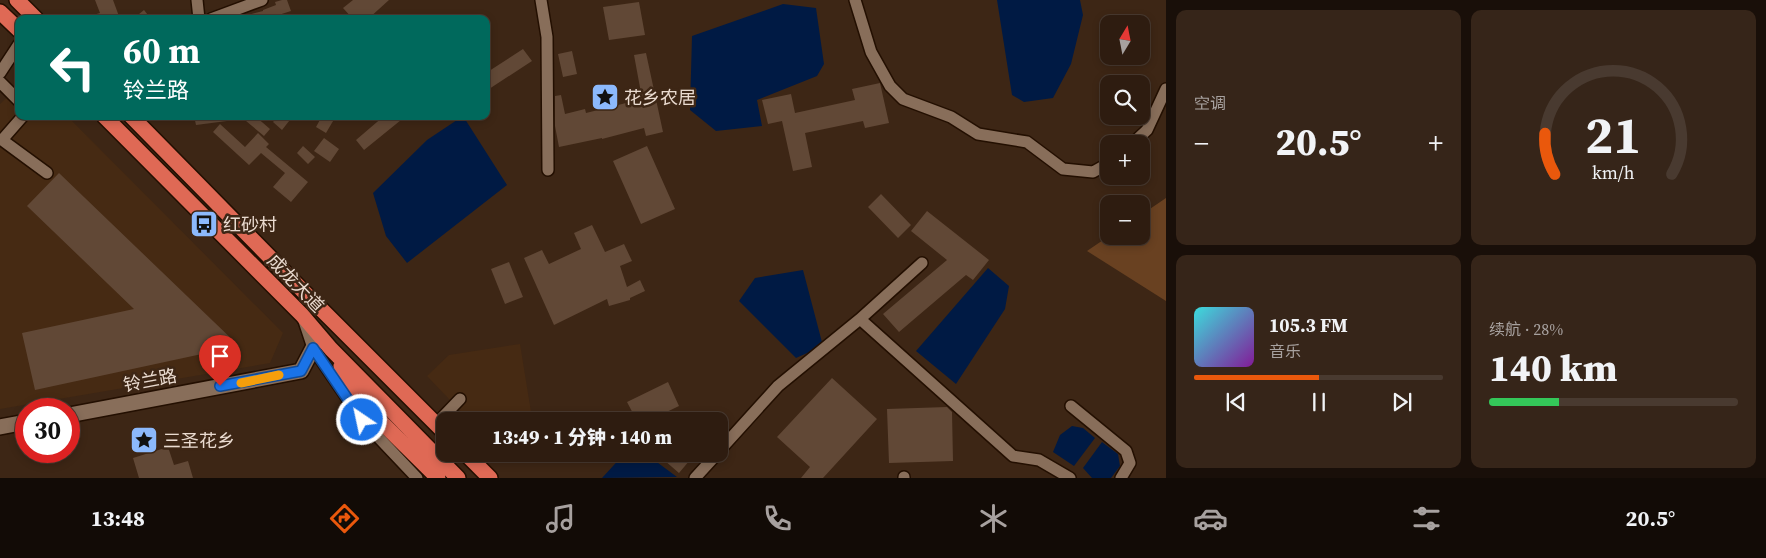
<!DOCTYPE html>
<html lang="zh">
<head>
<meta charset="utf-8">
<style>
  body { margin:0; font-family:"Source Serif 4","Noto Sans SC",serif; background:#362519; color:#f1f3f6; height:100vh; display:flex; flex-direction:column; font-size:19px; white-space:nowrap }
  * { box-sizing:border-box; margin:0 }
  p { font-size:16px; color:#a7a19f }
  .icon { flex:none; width:28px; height:28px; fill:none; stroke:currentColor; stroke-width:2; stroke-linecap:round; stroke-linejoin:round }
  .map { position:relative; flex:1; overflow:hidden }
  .panel { display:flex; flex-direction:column; gap:10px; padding:10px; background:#190f09; width:600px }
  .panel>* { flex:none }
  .guide { position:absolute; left:15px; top:15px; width:475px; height:105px; border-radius:10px; box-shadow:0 2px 8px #0003,0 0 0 1px #493a30; background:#00695c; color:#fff; overflow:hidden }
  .needle { width:32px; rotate:10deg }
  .fabs { position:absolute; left:1100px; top:15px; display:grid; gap:10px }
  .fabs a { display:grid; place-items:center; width:50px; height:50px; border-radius:10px; background:#2e1c10; box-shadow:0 2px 8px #0003,0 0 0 1px #493a30; font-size:25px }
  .speed { position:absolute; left:15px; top:398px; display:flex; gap:10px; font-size:25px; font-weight:700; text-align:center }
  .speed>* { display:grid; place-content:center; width:65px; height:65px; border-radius:50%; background:#2e1c10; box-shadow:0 2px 8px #0003,0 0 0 1px #493a30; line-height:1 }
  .speed .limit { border:8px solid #d22; background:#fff; color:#111 }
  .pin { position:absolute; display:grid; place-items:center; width:42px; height:42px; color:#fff; margin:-51px -21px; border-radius:50% 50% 50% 0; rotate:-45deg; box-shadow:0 0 5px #0007 }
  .pin .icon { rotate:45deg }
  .me { position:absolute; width:55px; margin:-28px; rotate:326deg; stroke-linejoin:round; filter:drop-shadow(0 0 4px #0008) }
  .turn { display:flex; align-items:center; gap:18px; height:105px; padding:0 25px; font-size:22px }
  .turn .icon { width:65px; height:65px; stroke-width:2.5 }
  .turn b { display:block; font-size:35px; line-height:42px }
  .big { font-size:38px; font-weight:800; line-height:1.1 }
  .panel .widget { flex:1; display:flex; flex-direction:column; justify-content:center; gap:8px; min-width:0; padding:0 18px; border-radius:10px; background:#362519 }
  .panel .dial { align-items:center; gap:0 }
  .dial svg { height:130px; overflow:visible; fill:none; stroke:#493a30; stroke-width:7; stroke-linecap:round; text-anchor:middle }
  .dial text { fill:#f1f3f6; stroke:none }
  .song { display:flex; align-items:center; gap:15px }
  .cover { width:60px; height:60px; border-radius:8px; background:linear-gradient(135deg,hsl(180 70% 55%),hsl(290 70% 35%)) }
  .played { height:5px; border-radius:2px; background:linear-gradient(90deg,#ea580c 50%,#493a30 50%) }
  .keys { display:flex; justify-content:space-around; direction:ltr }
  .heat { display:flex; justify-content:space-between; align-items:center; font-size:28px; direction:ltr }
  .charge { height:8px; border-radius:4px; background:linear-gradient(90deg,#34c759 28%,#493a30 0) }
  .panel .tiles { flex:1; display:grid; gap:10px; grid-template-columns:repeat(2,1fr) }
  .trip { position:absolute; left:436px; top:412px; width:292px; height:50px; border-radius:10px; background:#2e1c10; box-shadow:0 2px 8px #0003,0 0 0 1px #493a30; font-weight:800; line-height:50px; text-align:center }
  .tab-bar { display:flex; height:80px; justify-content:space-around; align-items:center; background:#120b06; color:#a7a19f }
  .tab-bar .icon { width:35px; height:35px }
  .tab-bar .on { color:#ea580c }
  .tab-bar b { font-size:22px; color:#f1f3f6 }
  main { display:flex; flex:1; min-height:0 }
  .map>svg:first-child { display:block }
</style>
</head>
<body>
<main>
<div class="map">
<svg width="1166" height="478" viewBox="0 0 1166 478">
  <rect width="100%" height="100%" fill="#3d2615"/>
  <path fill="#462a13" d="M19 86V116H67L283 333 270 363 0 409V104Z
    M520 344 531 412 521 421H470L427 376 449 355Z"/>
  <path fill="#694121" d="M1166 198V301L1087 251 1109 236H1141V215Z"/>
  <path fill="#001a44" d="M997 0H1080L1083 15 1071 64 1053 98 1024 102 1012 95Z
    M783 4 816 8 824 64 817 76 757 100 762 126 716 131 690 110 692 36Z
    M463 116 507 185 407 263 386 236 373 193 427 140Z
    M988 268 1009 286 1005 309 956 384 916 351Z
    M803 270 823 346 796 358 739 301 755 278Z
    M1072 426 1083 428 1095 438 1074 466 1053 452 1060 435Z
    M1102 442 1118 454 1120 466 1111 478H1092L1083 468Z
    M624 454H646L677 477 602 478Z"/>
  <path fill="#614836" d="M95 0H113L120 19H86V17L100 13Z
    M282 0H287L291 11 266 19H244V16L263 11V10L276 5 275 2Z
    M353 0H389L368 19H353L343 8Z
    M639 2 645 35 609 40 603 7Z
    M144 10 151 19H133Z
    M523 49 532 61 486 91V73Z
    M572 51 577 74 563 77 558 54Z
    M646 53 663 132 646 136 644 128 602 139V138L559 147 555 126V96L561 95 565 114 585 109 586 113 638 100 636 94 641 93 634 55Z
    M880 83 889 123 865 128 863 121 805 133 812 167 793 171 782 121 768 124 762 100 791 94 795 113 855 100 852 89Z
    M194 116H227V121L196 125Z
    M240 116H255L270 129 264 136Z
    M278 116H293L282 130 273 122Z
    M322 116H336L326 133 316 127Z
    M384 116H397L401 120 364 150 356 140Z
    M220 124 245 147 258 133 269 144 266 147 308 182 291 202 273 187 285 173 261 153 249 165 213 132Z
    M324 138 339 149 330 162 314 151Z
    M303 146 315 157 308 164 297 153Z
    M647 146 675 209 641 224 613 161Z
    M59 173 239 346 35 390 22 333 134 309 27 206Z
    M881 194 911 225 898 238 868 207Z
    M927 211 989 260 973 280 966 275 899 332 883 314 947 260 911 231Z
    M592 225 605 252 624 244 632 261 620 266 627 287 640 280 645 291 630 298V300L609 306 607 299 554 325 524 258 542 250 549 264 581 249 574 233Z
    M509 262 523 297 505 304 491 269Z
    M832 378 877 419 823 478H801L810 467 777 437Z
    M668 382 679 406 648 421H637L627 402Z
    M947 407 952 412 953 461 889 463 887 409Z
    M168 447 174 465 188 461 193 478H139L133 458Z
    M657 454H695L679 473Z"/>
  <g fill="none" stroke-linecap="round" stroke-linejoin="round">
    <g stroke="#230f01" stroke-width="14">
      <path id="street" d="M197 0 199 19
        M541 0 547 37 548 170
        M855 0 871 52 890 86 903 99 951 117 978 134 1027 142 1063 169 1093 172 1109 163
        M211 19 262 0
        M0 73 19 44
        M0 82 19 101
        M23 116 2 140 47 173
        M1132 144 1147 130 1166 89
        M860 319 922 263
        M304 321 313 348 362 420 417 478
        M1071 406 1126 451 1130 463 1121 478
        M436 424 460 399
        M720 450 778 386 860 319 1013 456 1039 460 1070 478
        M695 478 717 454
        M904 478V477"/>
    </g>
    <g stroke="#230f01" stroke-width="18">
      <path id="secondary" d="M69 415 301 371 313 348
        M0 427 26 422"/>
    </g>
    <g stroke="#230f01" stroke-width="18">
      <path id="highway" d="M17 0 36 19
        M0 12 19 30
        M104 116 302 315 331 349 458 478
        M131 116 305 293 445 433
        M341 366 361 402 438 478
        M466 454 490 478"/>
    </g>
    <use href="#street" stroke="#886e5a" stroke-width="11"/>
    <use href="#secondary" stroke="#886e5a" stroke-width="15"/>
    <use href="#highway" stroke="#df6955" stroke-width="15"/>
  </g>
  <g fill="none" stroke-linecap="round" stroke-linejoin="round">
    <g stroke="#114b97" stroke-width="12">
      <path id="route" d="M220 386 301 371 313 348 362 420"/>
    </g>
    <use href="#route" stroke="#1a73e8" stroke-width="9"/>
    <path stroke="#f59e0b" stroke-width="9" d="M241 383 279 375"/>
  </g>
  <defs>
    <g id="sight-square" transform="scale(1.4375)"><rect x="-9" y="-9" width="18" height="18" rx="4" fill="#8cb9fc" stroke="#3d2615"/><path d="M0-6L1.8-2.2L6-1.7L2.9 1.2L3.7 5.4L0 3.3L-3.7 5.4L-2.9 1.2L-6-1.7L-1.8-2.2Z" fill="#111"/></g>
    <g id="bus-square" transform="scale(1.4375)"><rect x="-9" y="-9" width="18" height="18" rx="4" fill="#8cb9fc" stroke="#3d2615"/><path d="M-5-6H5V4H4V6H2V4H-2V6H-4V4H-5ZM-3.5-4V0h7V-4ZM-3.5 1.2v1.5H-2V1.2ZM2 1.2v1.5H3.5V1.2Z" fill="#111"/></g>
  </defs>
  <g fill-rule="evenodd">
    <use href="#sight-square" x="605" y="97"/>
    <use href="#bus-square" x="204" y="224"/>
    <use href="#sight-square" x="144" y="440"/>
  </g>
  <g text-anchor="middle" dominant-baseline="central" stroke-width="5" stroke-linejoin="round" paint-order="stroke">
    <g font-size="18" fill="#eadbd0" stroke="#3d2615" text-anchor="start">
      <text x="624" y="97">花乡农居</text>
      <text x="223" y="224">红砂村</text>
      <text x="163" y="440">三圣花乡</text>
    </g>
    <g font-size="18" fill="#eadbd0" stroke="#3d2615">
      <text transform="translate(296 283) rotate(46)">成龙大道</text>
      <text transform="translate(150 380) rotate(-11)">铃兰路</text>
    </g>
  </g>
</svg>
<div class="fabs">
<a><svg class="needle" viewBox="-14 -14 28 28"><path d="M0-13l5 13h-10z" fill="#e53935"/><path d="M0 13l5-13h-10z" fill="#a7a19f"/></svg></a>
<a><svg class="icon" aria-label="search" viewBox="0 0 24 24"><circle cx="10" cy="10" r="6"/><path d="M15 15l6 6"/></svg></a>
<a>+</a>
<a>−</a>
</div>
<div class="speed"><div class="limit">30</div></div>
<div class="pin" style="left:220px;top:386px;background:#d93025"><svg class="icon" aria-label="arrive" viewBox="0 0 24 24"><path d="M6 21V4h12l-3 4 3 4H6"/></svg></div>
<svg class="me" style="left:362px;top:420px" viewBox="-20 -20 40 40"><circle r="17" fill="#1a73e8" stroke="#fff" stroke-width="3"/><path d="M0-11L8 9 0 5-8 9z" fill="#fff"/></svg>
<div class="trip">13:49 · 1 分钟 · 140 m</div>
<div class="guide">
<div class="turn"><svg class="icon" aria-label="left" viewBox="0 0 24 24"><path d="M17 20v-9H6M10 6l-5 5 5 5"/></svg><div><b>60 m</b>铃兰路</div></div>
</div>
</div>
<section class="panel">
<div class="tiles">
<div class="widget"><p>空调</p>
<div class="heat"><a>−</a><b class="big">20.5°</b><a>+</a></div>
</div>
<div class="widget dial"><svg viewBox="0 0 100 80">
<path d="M14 69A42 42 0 1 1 86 69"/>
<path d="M14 69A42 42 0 0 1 8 44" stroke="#ea580c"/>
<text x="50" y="56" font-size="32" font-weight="700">21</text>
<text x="50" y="72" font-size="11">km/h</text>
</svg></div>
<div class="widget">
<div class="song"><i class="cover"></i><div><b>105.3 FM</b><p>音乐</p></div></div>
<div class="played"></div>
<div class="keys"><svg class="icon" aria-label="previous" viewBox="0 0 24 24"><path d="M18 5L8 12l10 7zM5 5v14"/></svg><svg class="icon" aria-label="pause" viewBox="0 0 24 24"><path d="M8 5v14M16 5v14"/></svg><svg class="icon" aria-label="next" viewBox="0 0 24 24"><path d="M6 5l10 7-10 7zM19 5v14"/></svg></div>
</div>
<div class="widget"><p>续航 · 28%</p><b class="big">140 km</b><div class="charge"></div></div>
</div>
</section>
</main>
<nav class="tab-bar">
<b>13:48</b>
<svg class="icon on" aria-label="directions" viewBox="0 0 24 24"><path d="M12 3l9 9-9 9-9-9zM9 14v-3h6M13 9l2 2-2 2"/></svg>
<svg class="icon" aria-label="music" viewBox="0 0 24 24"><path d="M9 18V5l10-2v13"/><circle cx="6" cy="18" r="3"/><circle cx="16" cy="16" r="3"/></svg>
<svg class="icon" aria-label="phone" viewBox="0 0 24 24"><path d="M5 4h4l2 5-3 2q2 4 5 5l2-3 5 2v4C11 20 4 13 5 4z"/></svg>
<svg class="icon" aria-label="climate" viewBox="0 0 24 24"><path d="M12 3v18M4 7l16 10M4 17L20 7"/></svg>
<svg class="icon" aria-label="car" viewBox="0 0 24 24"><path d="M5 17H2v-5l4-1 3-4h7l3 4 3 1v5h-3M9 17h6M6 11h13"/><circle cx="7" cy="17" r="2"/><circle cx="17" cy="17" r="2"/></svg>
<svg class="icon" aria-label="filters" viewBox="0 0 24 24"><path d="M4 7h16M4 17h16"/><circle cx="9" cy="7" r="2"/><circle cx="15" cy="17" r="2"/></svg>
<b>20.5°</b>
</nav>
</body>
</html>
